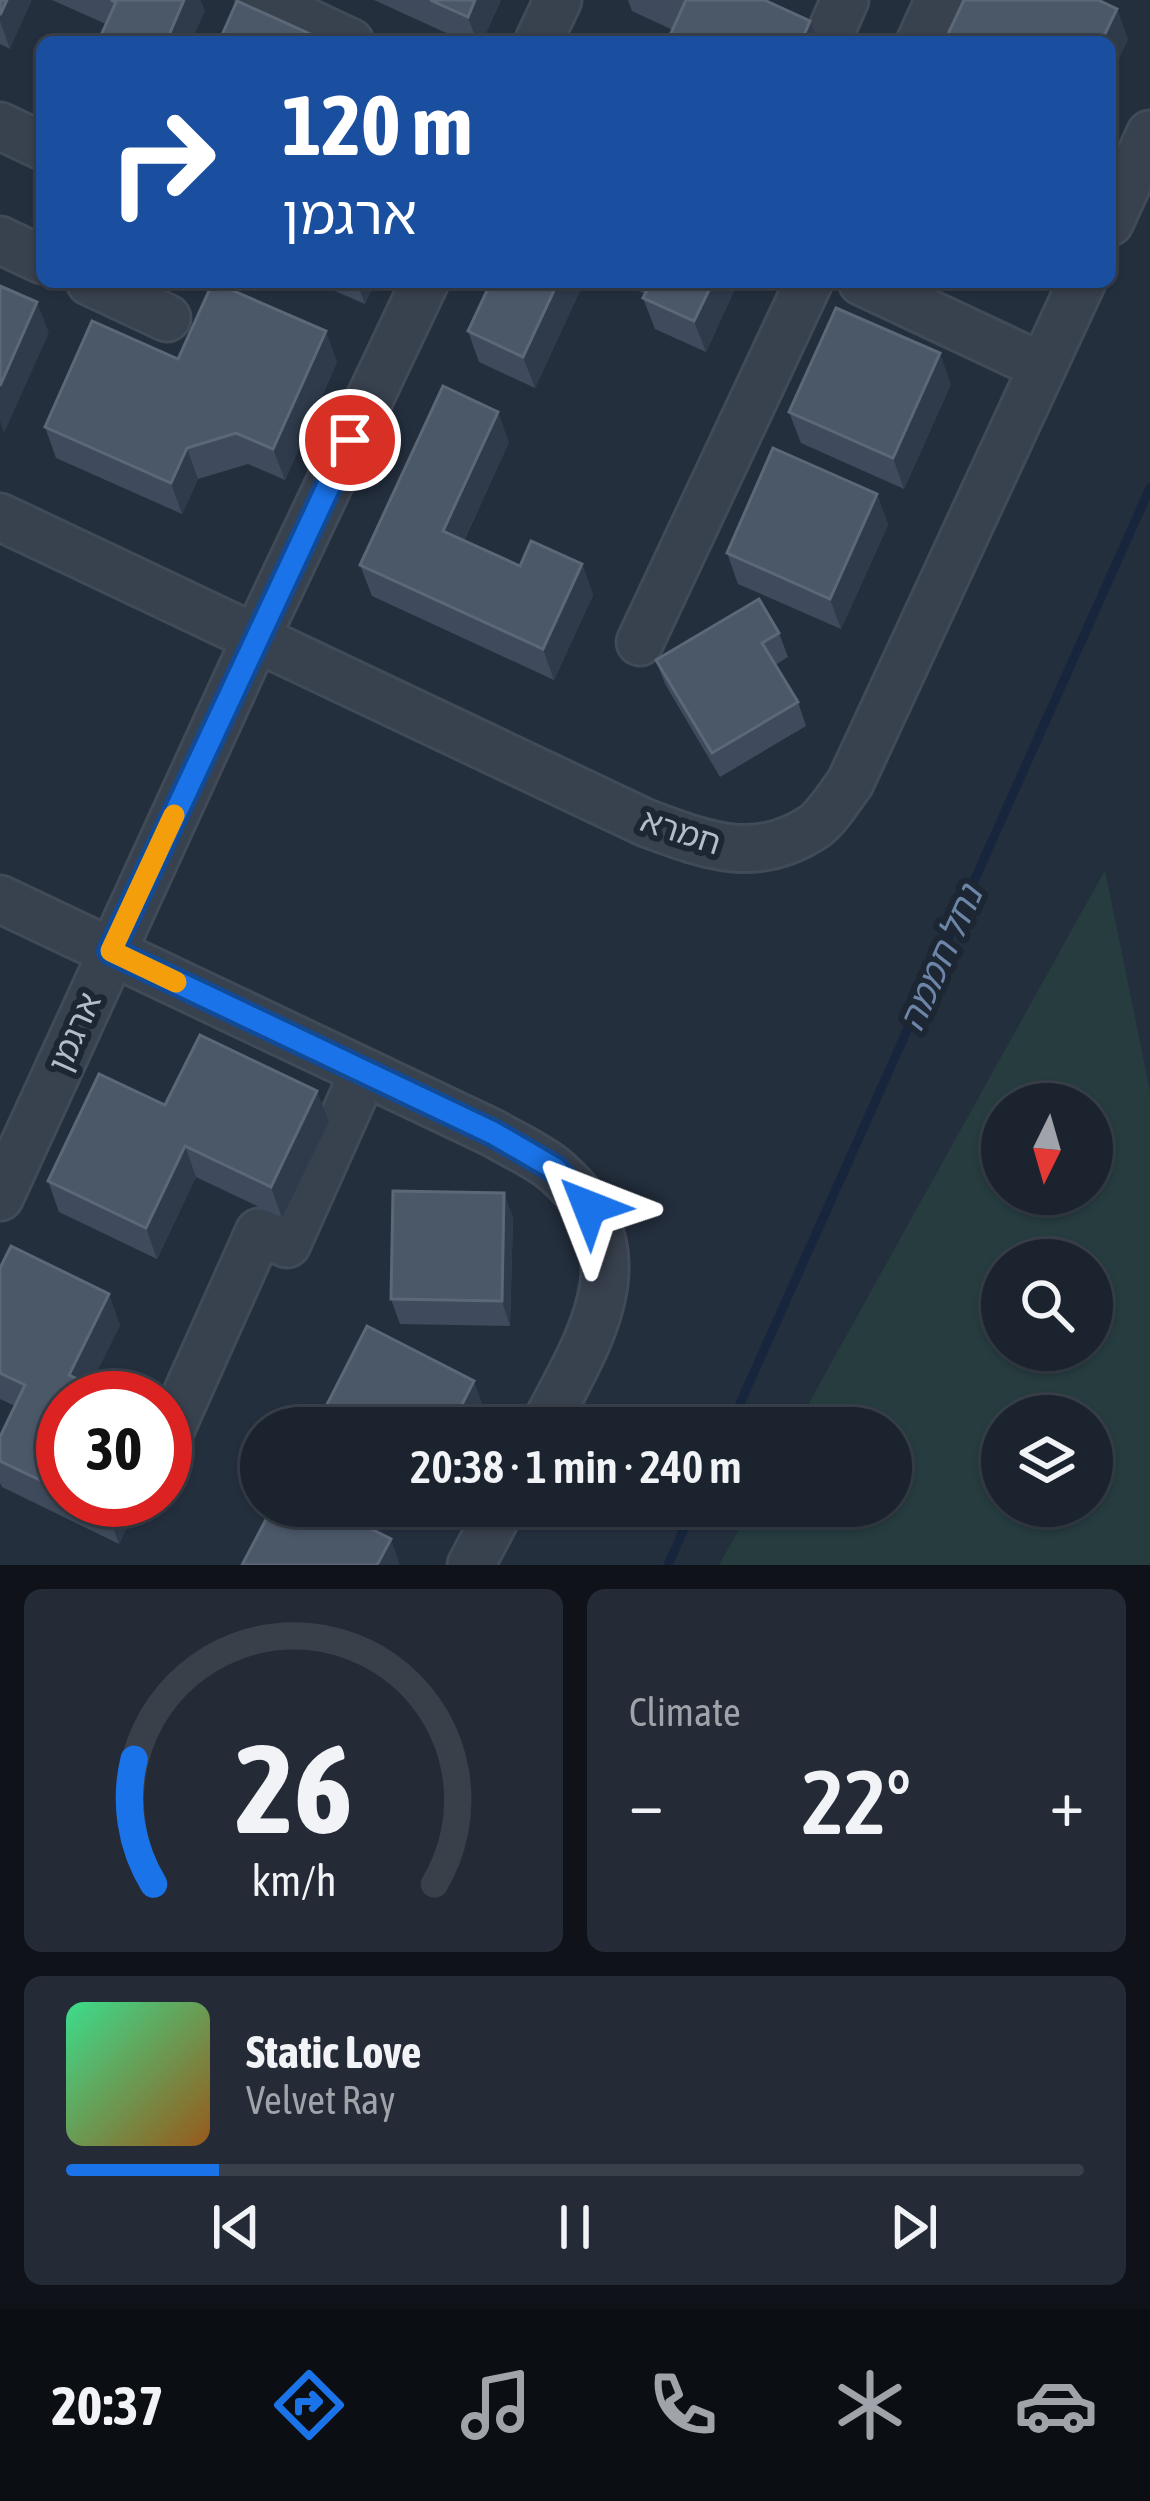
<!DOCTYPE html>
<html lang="en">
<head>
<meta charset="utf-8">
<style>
  body { margin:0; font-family:"Asap Condensed","Noto Sans Hebrew",sans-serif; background:#242b36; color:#f1f3f6; height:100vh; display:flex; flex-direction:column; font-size:45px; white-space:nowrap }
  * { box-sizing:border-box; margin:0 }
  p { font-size:39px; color:#a0a4aa }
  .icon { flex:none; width:66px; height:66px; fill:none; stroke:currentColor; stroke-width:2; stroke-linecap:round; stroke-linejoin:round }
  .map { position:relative; height:1565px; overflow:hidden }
  .drawer { display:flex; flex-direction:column; gap:24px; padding:24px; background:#0f1319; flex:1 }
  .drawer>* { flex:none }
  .banner { position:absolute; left:36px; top:36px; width:1080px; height:252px; border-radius:18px; box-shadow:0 3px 9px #0004,0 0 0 3px #39404a; background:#1a4fa0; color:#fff; overflow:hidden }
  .needle { width:78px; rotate:185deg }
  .fabs { position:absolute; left:981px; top:1083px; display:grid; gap:24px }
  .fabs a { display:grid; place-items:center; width:132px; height:132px; border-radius:50%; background:#1b232e; box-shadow:0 3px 9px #0004,0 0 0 3px #39404a; font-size:60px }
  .speed { position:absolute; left:36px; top:1371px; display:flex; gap:24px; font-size:60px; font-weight:700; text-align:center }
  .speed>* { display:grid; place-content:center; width:156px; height:156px; border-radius:50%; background:#1b232e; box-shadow:0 3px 9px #0004,0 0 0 3px #39404a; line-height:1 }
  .speed .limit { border:18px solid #d22; background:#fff; color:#111 }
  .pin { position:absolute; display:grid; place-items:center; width:102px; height:102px; color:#fff; margin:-51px; border:6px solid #fff; border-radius:50%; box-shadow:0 3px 12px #0007 }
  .me { position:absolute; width:132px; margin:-66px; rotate:315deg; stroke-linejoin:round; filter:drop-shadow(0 0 9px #0008) }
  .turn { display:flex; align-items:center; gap:42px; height:252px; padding:0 48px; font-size:54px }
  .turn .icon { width:156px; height:156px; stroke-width:2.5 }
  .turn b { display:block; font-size:84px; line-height:102px }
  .big { font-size:90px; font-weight:600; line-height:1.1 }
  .drawer .widget { flex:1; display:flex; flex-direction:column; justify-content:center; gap:18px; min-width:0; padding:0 42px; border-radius:18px; background:#242b36 }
  .drawer .dial { align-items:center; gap:0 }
  .dial svg { height:312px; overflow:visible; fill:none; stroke:#39404a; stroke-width:7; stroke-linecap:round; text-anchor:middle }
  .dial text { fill:#f1f3f6; stroke:none }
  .song { display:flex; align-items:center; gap:36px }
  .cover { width:144px; height:144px; border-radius:18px; background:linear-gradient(135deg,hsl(150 70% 55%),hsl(30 70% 35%)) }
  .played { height:12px; border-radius:6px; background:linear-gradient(90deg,#1a73e8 15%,#39404a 15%) }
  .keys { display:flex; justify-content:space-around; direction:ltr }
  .heat { display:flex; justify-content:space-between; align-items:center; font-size:66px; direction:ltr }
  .drawer .tiles { flex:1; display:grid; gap:24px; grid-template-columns:1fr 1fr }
  .widget:last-child { grid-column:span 2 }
  .trip { position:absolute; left:240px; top:1407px; width:672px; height:120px; border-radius:60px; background:#1b232e; box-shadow:0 3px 9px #0004,0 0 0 3px #39404a; font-weight:600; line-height:120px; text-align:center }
  .menu { display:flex; height:192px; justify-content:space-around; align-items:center; background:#0b0e12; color:#a0a4aa }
  .menu .icon { width:84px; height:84px }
  .menu .selected { color:#1a73e8 }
  .menu b { font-size:54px; color:#f1f3f6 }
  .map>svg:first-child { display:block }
</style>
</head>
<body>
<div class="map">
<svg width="1150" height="1565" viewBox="0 0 1150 1565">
  <rect width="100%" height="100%" fill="#242f3e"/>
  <path fill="#263c3f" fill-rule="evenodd" d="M1105 870 1150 1091V1565H719L752 1506H891V1428H795ZM1002 1104H1092V1194H1002ZM1002 1260H1092V1350H1002ZM1002 1416H1092V1506H1002Z"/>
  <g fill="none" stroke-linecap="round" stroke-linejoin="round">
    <path stroke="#17263c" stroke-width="9" d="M729 1428 1150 488
      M668 1565 694 1506"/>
    <g stroke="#414a57" stroke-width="51">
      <path id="minor" d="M260 0 350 42
        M833 27 845 0
        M538 42 558 0
        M920 42 939 0
        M0 126 42 146
        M1110 222 1150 134
        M0 240 42 260
        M90 282 167 318
        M862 282 1043 367
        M0 517 646 823C706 845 756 866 815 826 828 816 840 796 850 783L1082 282
        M640 642 809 282
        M0 899 493 1133C513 1145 539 1156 556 1171 650 1252 588 1341 543 1428
        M0 1197 257 636 425 282
        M170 1431 259 1232 287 1244 364 1072
        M471 1565 502 1506"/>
    </g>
    <use href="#minor" stroke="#38414e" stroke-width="45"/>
  </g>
  <path fill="#3f4b5c" d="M0 0 10 49 0 44Z
    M52 0H200L205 11 106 24Z
    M374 0H501L482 42H466Z
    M628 0H764L673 30 632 11Z
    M1117 9 1128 40 1110 42H951L948 34Z
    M314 282H375L365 304Z
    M584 282 535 388 479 362 468 331Z
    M619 282H738L706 352 655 329 643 298 645 294Z
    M178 359 337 362 285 480 248 464 198 479 182 514 56 458 45 427Z
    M951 384 904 489 801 443 789 412Z
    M509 442 464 541 520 566 582 564 593 595 554 680 372 596 360 565Z
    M877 494 888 525 841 629 738 584 727 553Z
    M779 633 788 657 775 665 798 702 806 726 720 777 665 684 656 660Z
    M165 1105 329 1122 282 1218 196 1177 157 1259 59 1212 48 1181Z
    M513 1217 510 1326 400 1324 391 1299Z
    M0 1268 120 1325 90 1385 63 1398V1500H140L119 1544 2 1487 0 1483V1437L15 1406 0 1399Z
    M416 1506H437L433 1514Z"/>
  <path fill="#2f3b4b" d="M7 0H32L10 49 0 21V15Z
    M184 0H200L205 11 191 42H166Z
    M475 0H501L482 42H477L468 17Z
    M1117 9 1128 40 1110 78V42H1101Z
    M810 21 818 42H801Z
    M357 282H375L365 304Z
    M558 282H584L535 388 523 357Z
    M713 282H738L706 352 694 321Z
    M37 302 49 333 4 433 0 421V386Z
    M326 331 337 362 285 480 273 449Z
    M940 353 951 384 904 489 893 458Z
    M498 412 509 442 454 562 443 531Z
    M187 448 198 479 182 514 171 483Z
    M877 494 888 525 841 629 830 599Z
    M582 564 593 595 554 680 543 649Z
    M317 1091 329 1122 282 1218 271 1187Z
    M185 1146 196 1177 157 1259 146 1228Z
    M504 1193 513 1217 510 1326 502 1301Z
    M109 1294 120 1325 84 1398 69 1375Z
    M474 1381 485 1412 477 1428H450Z
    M114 1500H140L119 1544 108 1513Z
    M391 1539 400 1565H377Z"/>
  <path fill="#4b5868" stroke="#5c6777" stroke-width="3" d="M0 0H7L0 15Z
    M111 0H184L166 42H98L116 2Z
    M430 0H475L468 17Z
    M686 0H764L810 21 801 42H667Z
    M964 0H1098L1117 9 1101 42H966L948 34Z
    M237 1 328 42H219Z
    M213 282 326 331 273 449 236 433 187 448 171 483 45 427 92 321 178 359Z
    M491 282H558L523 357 468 331Z
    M651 282H713L694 321 643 298Z
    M0 286 37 302 0 386Z
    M836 308 940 353 893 458 789 412Z
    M443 386 498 412 443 531 520 566 531 541 582 564 543 649 360 565Z
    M773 448 877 494 830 599 727 553Z
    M759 599 779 633 762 643 798 702 712 753 656 660Z
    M200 1035 317 1091 271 1187 185 1146 146 1228 48 1181 99 1074 165 1105Z
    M393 1191 504 1193 502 1301 391 1299Z
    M11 1246 109 1294 69 1375 117 1398H63V1491L0 1461V1437L25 1385 0 1373V1268Z
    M367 1326 474 1381 450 1428H315Z
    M82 1500H114L108 1513Z
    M273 1506H326L391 1539 377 1565H242Z"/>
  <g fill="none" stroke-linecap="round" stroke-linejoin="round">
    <g stroke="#114b97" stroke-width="30">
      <path id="route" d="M350 440 111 951 493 1133 555 1169 589 1207"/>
    </g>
    <use href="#route" stroke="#1a73e8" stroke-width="21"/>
    <path stroke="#f59e0b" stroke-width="21" d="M174 815 111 951 176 982"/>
  </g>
  <g text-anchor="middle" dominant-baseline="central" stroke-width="12" stroke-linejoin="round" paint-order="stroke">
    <g font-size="33" fill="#b4bcc9" stroke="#1d2633">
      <text transform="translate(681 831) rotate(18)">חמרא</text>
      <text transform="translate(74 1032) rotate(-66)">ארגמן</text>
    </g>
    <g font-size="36" font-style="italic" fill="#6d86a8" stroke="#1d2633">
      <text transform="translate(940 958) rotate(-66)">נחל חממה</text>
    </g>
  </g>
</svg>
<div class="fabs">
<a><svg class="needle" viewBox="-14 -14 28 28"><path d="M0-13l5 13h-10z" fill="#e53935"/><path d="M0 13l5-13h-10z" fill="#a0a4aa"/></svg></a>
<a><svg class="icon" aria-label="search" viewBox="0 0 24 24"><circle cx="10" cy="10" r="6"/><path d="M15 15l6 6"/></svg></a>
<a><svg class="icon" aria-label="layers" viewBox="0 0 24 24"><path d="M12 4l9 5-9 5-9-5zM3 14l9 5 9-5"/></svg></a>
</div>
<div class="speed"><div class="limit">30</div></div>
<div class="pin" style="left:350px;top:440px;background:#d93025"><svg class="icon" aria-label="arrive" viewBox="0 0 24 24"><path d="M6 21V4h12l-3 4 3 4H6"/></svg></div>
<svg class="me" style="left:589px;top:1207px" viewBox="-20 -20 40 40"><path d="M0-17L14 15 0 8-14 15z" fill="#1a73e8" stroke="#fff" stroke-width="4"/></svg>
<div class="trip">20:38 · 1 min · 240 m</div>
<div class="banner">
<div class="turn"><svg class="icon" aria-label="right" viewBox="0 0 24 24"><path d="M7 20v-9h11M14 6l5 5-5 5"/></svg><div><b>120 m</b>ארגמן</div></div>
</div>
</div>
<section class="drawer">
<div class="tiles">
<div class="widget dial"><svg viewBox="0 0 100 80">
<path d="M14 69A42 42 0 1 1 86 69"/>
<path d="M14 69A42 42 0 0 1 9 37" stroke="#1a73e8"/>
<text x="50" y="56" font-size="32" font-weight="700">26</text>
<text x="50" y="72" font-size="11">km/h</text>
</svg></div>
<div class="widget"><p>Climate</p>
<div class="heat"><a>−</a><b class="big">22°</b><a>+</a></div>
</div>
<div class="widget">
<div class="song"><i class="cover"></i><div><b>Static Love</b><p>Velvet Ray</p></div></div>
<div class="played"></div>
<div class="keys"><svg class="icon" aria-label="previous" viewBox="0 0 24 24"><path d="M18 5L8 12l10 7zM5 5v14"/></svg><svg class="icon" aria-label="pause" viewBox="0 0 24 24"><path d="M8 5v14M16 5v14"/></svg><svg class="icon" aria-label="next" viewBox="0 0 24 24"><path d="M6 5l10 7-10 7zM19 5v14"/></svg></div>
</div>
</div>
</section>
<nav class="menu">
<b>20:37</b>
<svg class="icon selected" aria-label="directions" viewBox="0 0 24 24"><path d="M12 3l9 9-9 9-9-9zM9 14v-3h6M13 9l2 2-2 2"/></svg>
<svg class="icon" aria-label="music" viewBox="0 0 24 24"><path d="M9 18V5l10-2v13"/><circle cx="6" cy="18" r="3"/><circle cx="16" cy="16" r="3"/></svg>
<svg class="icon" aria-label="phone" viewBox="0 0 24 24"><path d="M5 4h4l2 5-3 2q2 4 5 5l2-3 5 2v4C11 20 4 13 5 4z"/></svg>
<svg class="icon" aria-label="climate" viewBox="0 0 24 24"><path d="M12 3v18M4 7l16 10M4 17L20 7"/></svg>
<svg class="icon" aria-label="car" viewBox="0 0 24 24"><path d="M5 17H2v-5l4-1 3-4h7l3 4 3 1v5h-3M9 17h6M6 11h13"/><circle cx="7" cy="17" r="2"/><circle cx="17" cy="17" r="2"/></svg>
</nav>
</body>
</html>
